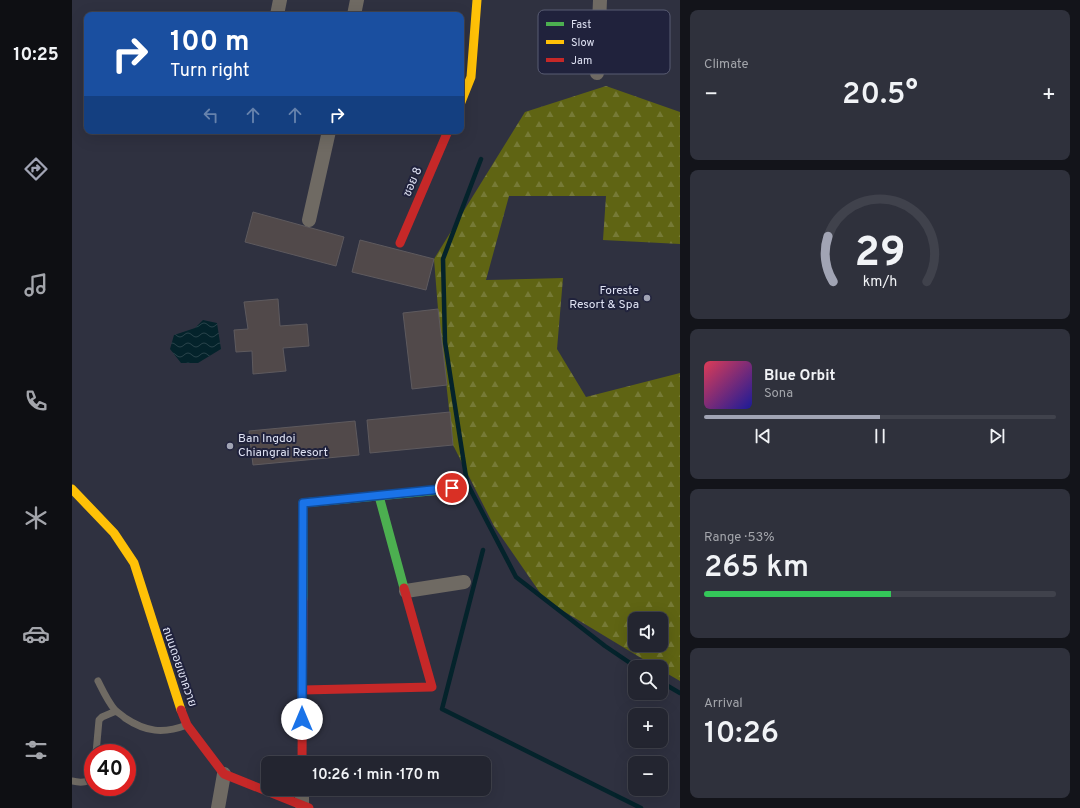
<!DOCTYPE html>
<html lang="en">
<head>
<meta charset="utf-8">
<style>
  body { margin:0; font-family:Overpass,"Noto Sans Thai",sans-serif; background:#2f313c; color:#f1f3f6; height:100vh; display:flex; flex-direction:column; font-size:15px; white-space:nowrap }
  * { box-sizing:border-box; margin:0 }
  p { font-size:13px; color:#a3a5ab }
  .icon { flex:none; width:22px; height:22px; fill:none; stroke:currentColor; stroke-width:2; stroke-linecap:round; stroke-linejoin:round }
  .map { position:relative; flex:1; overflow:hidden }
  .sheet { display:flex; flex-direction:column; gap:10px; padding:10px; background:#13141a; width:400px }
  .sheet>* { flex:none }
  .banner { position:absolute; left:12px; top:12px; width:380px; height:122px; border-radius:8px; box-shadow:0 4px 16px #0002,0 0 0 1px #40424c; background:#1a4fa0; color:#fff; overflow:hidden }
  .buttons { position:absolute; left:556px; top:612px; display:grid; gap:8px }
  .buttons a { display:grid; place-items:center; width:40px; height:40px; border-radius:8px; background:#232530; box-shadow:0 4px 16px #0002,0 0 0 1px #40424c; font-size:20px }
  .speed { position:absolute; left:12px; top:744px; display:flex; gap:8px; font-size:20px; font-weight:700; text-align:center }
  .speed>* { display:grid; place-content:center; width:52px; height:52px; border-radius:50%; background:#232530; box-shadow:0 4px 16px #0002,0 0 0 1px #40424c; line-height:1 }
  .speed .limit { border:6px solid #d22; background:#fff; color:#111 }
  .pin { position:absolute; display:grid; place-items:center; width:34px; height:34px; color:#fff; margin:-17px; border:2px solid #fff; border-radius:50%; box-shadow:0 1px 4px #0007 }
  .me { position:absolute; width:44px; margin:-22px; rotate:0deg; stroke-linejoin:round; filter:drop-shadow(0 0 3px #0008) }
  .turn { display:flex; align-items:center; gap:14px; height:84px; padding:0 20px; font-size:18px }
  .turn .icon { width:52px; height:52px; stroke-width:2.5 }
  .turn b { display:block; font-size:28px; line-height:34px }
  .lanes { display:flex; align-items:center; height:38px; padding:0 20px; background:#0003; justify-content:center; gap:20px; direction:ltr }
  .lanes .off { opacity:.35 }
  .big { font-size:30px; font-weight:600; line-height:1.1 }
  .sheet .tile { flex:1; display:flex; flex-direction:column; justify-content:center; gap:6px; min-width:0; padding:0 14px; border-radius:8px; background:#2f313c }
  .sheet .dial { align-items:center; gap:0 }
  .dial svg { height:104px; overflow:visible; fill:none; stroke:#40424c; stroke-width:7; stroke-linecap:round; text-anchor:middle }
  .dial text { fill:#f1f3f6; stroke:none }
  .song { display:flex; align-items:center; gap:12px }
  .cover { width:48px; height:48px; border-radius:6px; background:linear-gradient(135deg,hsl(350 70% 55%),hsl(240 70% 35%)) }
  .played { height:4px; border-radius:2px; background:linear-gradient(90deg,#a1a4b4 50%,#40424c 50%) }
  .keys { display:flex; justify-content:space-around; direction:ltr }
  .heat { display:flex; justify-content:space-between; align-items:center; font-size:22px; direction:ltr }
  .charge { height:6px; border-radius:3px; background:linear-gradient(90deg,#34c759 53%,#40424c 0) }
  .trip { position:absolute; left:189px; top:756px; width:230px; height:40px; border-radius:8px; background:#232530; box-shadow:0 4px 16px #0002,0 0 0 1px #40424c; font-weight:600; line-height:40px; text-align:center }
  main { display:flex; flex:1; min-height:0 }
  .tabs { display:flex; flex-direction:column; width:72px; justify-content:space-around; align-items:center; background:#0e0f13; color:#a3a5ab }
  .tabs .icon { width:28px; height:28px }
  .tabs .active { color:#a1a4b4 }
  .tabs b { font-size:18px; color:#f1f3f6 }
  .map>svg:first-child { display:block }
</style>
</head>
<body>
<main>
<nav class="tabs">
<b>10:25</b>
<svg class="icon active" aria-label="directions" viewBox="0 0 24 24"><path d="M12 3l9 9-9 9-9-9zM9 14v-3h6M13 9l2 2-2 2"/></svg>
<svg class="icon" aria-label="music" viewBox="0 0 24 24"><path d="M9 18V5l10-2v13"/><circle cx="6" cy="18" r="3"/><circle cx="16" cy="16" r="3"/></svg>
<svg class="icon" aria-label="phone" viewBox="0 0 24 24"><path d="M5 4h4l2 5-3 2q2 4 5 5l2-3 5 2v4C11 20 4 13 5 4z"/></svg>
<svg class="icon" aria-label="climate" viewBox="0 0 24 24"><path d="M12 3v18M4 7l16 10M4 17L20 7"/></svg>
<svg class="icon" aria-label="car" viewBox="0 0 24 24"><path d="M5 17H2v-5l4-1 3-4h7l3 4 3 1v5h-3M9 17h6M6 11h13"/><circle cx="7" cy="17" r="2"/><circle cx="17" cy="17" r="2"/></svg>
<svg class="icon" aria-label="filters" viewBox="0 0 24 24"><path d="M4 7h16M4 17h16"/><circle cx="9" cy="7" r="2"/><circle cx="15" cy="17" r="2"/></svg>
</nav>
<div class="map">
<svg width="608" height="808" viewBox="0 0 608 808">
  <defs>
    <pattern id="forest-firs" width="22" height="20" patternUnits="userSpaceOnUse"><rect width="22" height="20" fill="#5f6413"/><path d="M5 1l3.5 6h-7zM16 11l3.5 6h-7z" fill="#767a36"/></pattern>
    <pattern id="water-waves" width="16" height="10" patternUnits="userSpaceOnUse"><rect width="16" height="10" fill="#04232b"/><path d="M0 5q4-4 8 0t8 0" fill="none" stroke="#28434a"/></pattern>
  </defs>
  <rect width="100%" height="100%" fill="#2f3140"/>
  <path fill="url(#forest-firs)" fill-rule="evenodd" d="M534 86 608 112V244L531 240 534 196H437L414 280 491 278 485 349 514 397 608 373V681L589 670V667H584L473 600 422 526 381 445 366 309 362 259 453 112ZM563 619H589V645H563Z"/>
  <path fill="url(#water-waves)" d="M131 320 145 323 149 349 126 363H109L98 349 102 335 123 328Z"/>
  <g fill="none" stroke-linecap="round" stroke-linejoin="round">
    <path stroke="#04232b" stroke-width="4.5" d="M409 159 371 259 373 342 395 483 444 577 533 646 564 667
      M411 550 370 709 569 808
      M589 682 608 693"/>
  </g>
  <path fill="#51494a" stroke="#5e5a5e" d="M181 212 272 237 264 266 173 242Z
    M288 240 362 259 354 290 280 272Z
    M206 299 208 326 235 324 237 346 211 348 214 371 181 374 180 351 164 352 162 330 176 329 172 302Z
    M366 309 375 385 340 389 331 313Z
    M378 412 381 445 298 453 295 420Z
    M283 421 287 455 181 465 177 431Z"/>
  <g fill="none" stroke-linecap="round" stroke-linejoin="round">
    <path stroke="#6f6a63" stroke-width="7" d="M26 681C31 691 36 702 43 710 46 713 50 715 53 718 74 732 91 734 115 725
      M24 753 27 720 30 717 44 711
      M0 781C8 783 16 783 21 777"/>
    <path stroke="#6f6a63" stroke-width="14" d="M205 15 208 0
      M282 15 285 0
      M525 73 528 0
      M237 220 257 131
      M334 591 392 582
      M230 805V789
      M146 808 152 774"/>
    <path stroke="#4caf50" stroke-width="9" d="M307 496 332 588
      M231 599V503L380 489"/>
    <path stroke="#ffc107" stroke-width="9" d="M389 102 399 77 405 0
      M0 489 42 533 62 563 109 710"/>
    <path stroke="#c62828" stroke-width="9" d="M328 243 376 131
      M231 690 360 687 332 588
      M109 710 115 725 152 774 237 808
      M230 763 231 599"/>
  </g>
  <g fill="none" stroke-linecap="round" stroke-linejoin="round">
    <g stroke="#114b97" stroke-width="10">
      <path id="route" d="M230 719 231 503 380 488"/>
    </g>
    <use href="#route" stroke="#1a73e8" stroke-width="7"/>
  </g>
  <g fill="#a1a4b4" stroke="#20223c" stroke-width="1.5">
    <circle cx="575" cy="298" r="4"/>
    <circle cx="158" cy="446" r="4"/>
  </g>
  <g text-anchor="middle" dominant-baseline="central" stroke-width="4" stroke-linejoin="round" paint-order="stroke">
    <g font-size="12" fill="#dfe2f3" stroke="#20223c">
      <text transform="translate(341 182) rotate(-67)">ซอย 8</text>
      <text transform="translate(107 667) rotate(71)">ถนนดอยเขาควาย</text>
    </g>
    <g font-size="12" fill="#dfe2f3" stroke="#20223c" text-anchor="end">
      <text x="567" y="291">Foreste<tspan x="567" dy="14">Resort &amp; Spa</tspan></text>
      <text x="166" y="439" text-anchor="start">Ban Ingdoi<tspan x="166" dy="14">Chiangrai Resort</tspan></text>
    </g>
  </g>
  <rect x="466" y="10" width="132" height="64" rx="6" fill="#20223c" stroke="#595c73" stroke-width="1"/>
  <rect x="474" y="22" width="18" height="4" fill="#4caf50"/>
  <rect x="474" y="40" width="18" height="4" fill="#ffc107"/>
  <rect x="474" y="58" width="18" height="4" fill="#c62828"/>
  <g font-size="11" fill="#dfe2f3">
    <text x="499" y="28">Fast</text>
    <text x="499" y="46">Slow</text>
    <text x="499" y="64">Jam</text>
  </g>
</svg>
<div class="buttons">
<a><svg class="icon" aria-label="sound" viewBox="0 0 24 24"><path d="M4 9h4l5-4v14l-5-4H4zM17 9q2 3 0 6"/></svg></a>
<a><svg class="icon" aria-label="search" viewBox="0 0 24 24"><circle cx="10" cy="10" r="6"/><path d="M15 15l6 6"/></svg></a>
<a>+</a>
<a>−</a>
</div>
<div class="speed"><div class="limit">40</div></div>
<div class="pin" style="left:380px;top:488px;background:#d93025"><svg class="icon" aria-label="arrive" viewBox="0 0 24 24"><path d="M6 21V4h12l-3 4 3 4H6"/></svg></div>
<svg class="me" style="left:230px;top:719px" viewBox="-20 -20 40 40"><circle r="19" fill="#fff"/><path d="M0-13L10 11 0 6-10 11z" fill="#1a73e8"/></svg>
<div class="trip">10:26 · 1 min · 170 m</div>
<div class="banner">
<div class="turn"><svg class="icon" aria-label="right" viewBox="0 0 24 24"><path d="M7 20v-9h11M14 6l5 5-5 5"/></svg><div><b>100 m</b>Turn right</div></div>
<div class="lanes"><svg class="icon off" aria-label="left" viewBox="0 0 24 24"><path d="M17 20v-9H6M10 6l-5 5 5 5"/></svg><svg class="icon off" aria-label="ahead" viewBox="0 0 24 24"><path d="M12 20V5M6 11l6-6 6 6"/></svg><svg class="icon off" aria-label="ahead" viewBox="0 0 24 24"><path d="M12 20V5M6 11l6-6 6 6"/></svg><svg class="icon" aria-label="right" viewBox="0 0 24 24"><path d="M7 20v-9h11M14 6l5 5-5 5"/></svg></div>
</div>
</div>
<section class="sheet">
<div class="tile"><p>Climate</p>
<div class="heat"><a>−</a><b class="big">20.5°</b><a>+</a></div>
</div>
<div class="tile dial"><svg viewBox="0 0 100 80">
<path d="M14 69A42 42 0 1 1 86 69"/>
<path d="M14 69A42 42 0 0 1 10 34" stroke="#a1a4b4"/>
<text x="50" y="56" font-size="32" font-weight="700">29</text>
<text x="50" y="72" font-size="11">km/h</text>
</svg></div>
<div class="tile">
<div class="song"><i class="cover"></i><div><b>Blue Orbit</b><p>Sona</p></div></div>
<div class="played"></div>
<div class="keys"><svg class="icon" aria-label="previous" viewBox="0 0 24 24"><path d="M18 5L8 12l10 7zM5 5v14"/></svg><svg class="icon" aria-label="pause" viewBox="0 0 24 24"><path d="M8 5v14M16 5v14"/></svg><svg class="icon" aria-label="next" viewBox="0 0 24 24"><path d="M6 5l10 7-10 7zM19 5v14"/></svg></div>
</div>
<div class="tile"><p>Range · 53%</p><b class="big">265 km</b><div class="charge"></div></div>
<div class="tile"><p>Arrival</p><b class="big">10:26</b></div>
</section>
</main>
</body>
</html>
